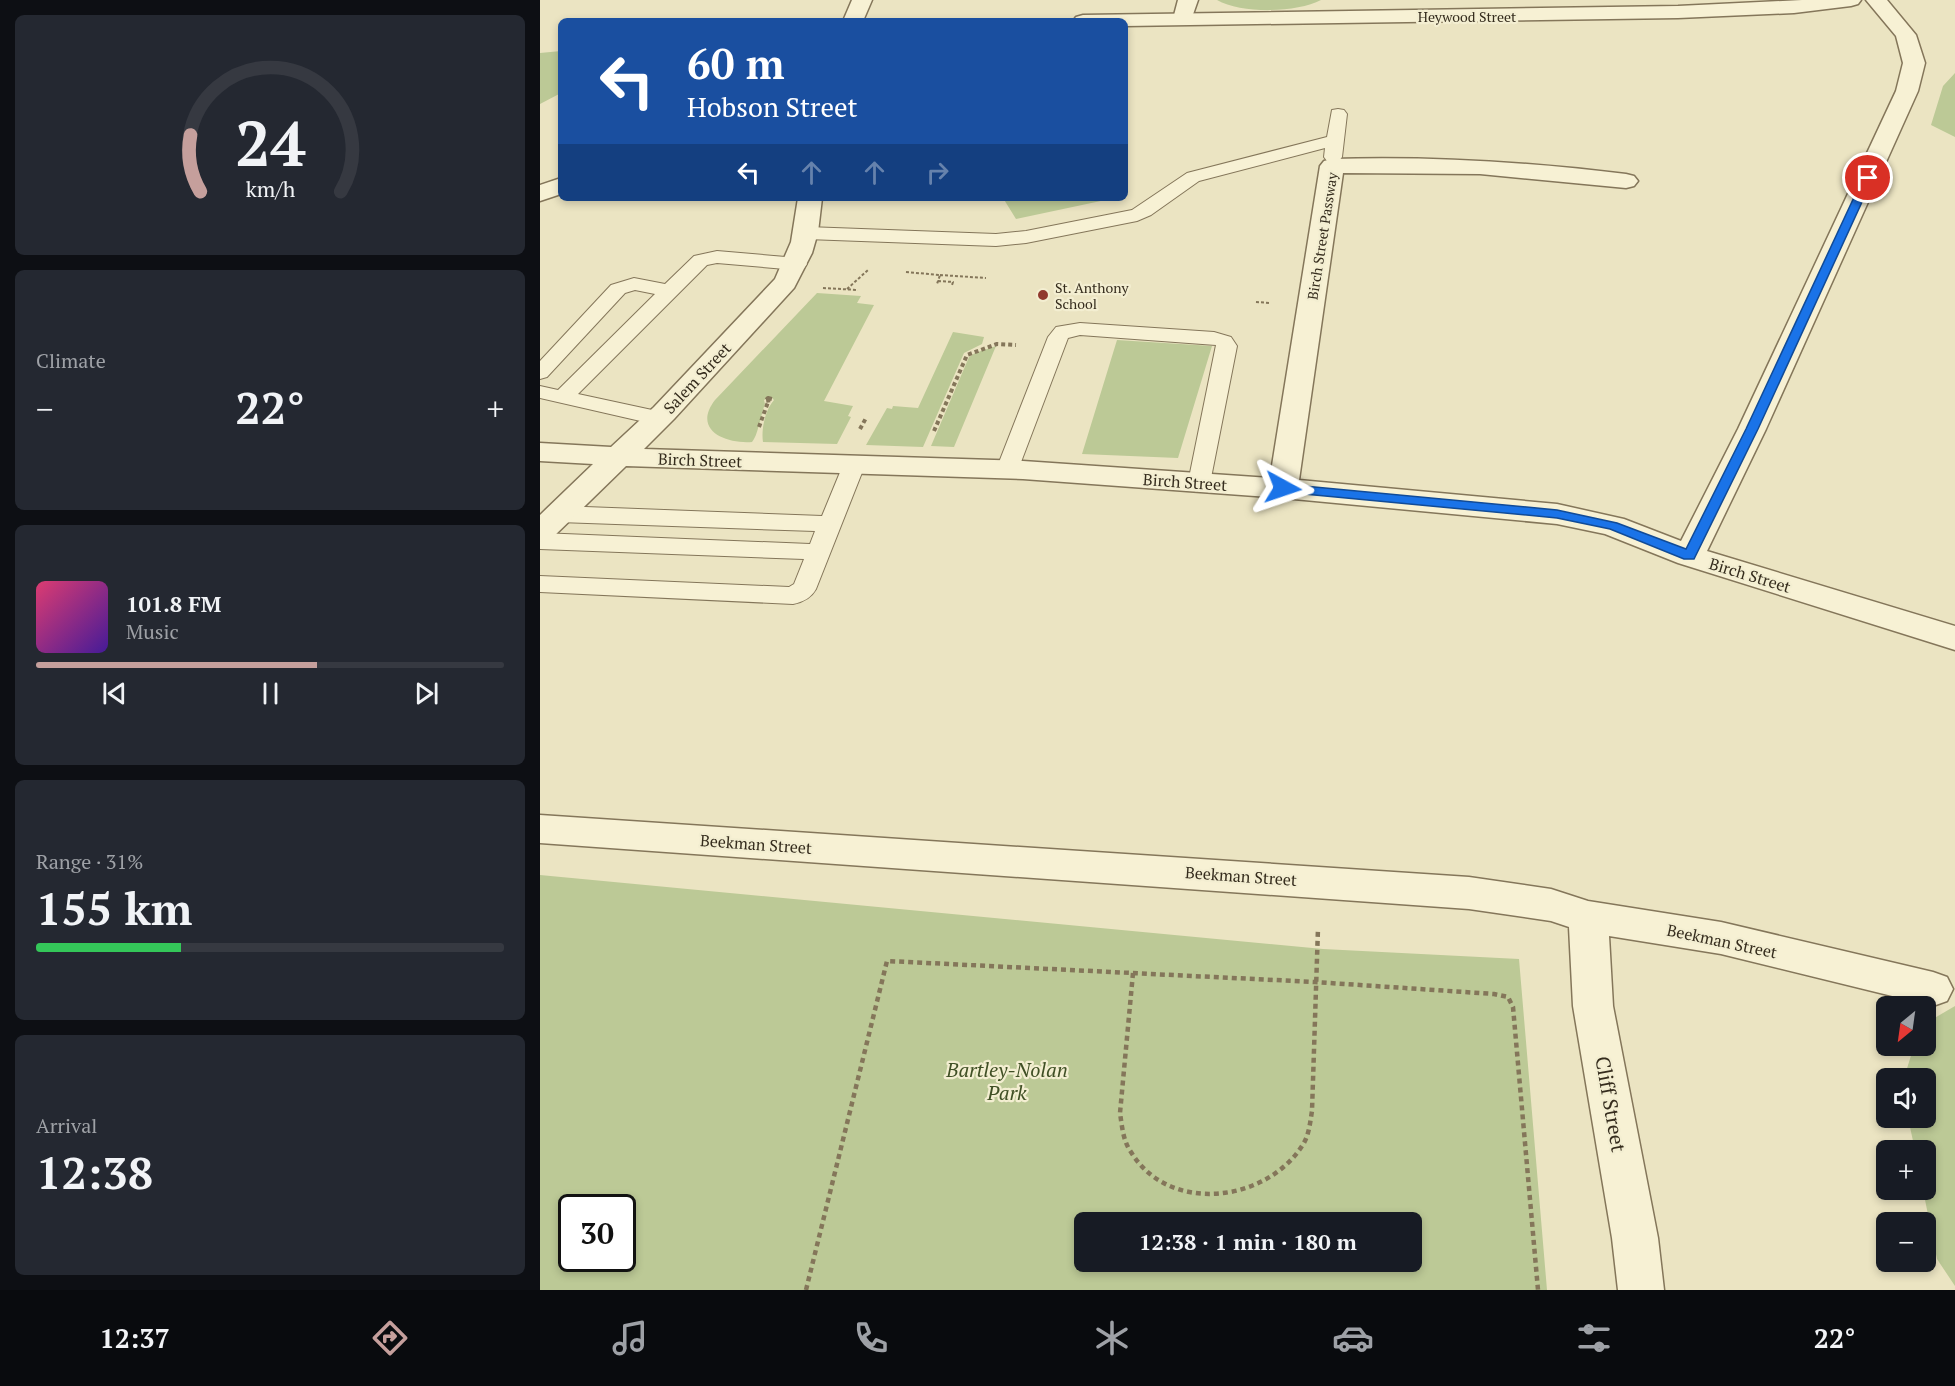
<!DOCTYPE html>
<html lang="en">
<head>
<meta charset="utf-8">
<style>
  body { margin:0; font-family:"PT Serif",serif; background:#242831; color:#f1f3f6; height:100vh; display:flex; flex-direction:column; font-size:22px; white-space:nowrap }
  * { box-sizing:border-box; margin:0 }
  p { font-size:20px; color:#9ea1a6 }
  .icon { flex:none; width:33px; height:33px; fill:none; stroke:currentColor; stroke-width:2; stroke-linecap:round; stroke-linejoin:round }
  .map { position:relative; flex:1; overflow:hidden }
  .side { display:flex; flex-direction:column; gap:15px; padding:15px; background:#0d0f14; width:540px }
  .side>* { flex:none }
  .hud { position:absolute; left:18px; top:18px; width:570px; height:183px; border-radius:9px; box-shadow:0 3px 9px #0003; background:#1a4fa0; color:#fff; overflow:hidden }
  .needle { width:39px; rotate:209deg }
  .fabs { position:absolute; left:1336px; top:996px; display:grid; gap:12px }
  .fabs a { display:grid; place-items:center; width:60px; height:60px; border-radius:9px; background:#171b24; box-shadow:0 3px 9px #0003; font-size:30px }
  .speed { position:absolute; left:18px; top:1194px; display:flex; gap:12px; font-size:30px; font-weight:700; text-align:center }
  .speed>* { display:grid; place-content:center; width:78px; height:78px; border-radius:50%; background:#171b24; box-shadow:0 3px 9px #0003; line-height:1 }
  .speed .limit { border:3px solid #111; border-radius:9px; background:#fff; color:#111 }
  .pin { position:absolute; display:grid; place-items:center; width:51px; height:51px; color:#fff; margin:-26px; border:3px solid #fff; border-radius:50%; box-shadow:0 2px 6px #0007 }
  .me { position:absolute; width:66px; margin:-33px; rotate:95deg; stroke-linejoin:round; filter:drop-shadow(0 0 4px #0008) }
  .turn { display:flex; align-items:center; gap:21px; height:126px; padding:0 30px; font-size:27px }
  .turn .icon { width:78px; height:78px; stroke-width:2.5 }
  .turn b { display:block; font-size:42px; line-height:51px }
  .lanes { display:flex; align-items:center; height:57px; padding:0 30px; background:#0003; justify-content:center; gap:30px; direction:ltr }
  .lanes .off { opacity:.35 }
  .big { font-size:45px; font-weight:600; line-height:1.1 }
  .side .widget { flex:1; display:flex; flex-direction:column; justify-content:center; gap:9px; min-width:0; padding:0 21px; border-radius:9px; background:#242831 }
  .side .dial { align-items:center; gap:0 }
  .dial svg { height:156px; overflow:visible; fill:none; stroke:#363941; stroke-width:7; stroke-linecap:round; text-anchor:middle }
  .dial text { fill:#f1f3f6; stroke:none }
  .song { display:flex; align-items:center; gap:18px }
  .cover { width:72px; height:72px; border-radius:9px; background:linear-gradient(135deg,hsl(340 70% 55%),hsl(260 70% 35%)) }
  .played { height:6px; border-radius:3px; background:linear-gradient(90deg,#c59f9c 60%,#363941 60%) }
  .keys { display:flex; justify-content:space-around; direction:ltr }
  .heat { display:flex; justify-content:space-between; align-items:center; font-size:33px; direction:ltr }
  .charge { height:9px; border-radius:4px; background:linear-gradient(90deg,#34c759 31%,#363941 0) }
  .trip { position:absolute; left:534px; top:1212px; width:348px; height:60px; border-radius:9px; background:#171b24; box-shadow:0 3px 9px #0003; font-weight:600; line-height:60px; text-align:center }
  .tab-bar { display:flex; height:96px; justify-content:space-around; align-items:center; background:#090b0e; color:#9ea1a6 }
  .tab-bar .icon { width:42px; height:42px }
  .tab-bar .selected { color:#c59f9c }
  .tab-bar b { font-size:27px; color:#f1f3f6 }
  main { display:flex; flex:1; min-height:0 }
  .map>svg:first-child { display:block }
</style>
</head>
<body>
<main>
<section class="side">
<div class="widget dial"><svg viewBox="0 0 100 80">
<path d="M14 69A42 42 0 1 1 86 69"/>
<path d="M14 69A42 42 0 0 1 9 40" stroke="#c59f9c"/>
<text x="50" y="56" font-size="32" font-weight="700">24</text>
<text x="50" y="72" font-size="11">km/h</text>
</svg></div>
<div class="widget"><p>Climate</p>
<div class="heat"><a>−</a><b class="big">22°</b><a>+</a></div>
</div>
<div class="widget">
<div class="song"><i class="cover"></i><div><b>101.8 FM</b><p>Music</p></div></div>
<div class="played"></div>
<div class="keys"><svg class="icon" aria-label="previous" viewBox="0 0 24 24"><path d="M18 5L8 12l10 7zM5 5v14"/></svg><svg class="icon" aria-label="pause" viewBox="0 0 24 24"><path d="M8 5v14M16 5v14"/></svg><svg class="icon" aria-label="next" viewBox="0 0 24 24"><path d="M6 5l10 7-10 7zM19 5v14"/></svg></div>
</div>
<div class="widget"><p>Range · 31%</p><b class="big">155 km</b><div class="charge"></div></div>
<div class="widget"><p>Arrival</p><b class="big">12:38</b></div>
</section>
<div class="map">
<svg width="1415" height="1290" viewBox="0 0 1415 1290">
  <rect width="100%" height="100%" fill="#ebe4c2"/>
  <path fill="#bcc996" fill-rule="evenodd" d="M677 0H781C756 13 702 14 677 0Z
    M21 51V93L0 104V53Z
    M1415 73V137L1391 125 1403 86Z
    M463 198H575L476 219Z
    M277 293 321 296 317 303 334 305 284 401 313 406 308 416 311 417 297 444 223 442C221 430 225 410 234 400L231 397 224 400 225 404C221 414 218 436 212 442 185 444 152 430 175 400Z
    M413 332 444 337 442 344 424 353 383 447 326 445 347 408 352 409 353 406 378 408Z
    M577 340 672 346 638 458 542 454Z
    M456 346 414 447 391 446 429 357 435 353Z
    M0 875 783 949 979 959 1007 1290H0ZM32 1208H82V1258H32ZM544 1222H872V1262H544Z
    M1415 1006V1286L1397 1259 1383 1190H1386V1150H1375L1368 1118H1386V1078H1364L1374 1046H1386V1023Z"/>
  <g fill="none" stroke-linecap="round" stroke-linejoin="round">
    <g stroke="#84765a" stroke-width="2">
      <path id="service" d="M798 109 804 110 807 114 802 157 799 161H787L784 157 785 148 659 181 611 215 597 221 486 243 456 246 267 239 260 237 258 233 260 229 267 227 456 234 486 231 592 210 647 173 787 137 792 110Z
        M177 251 257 258 264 260 267 264 264 268 257 270 177 263 167 265 38 394 126 413 129 418 126 423 118 425 0 398V386L18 390 115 294 95 290 85 293 7 377 0 379V361L71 285 94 278 125 284 154 256Z
        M540 323 674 332 691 337 697 346 670 483 667 488 659 490 651 488 648 483 676 345 540 335 528 338 478 470 475 475 467 477 459 475 456 470 508 337 516 327Z
        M314 458 322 460 325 465 276 589C271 598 263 602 253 604L0 592V576L249 587 254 584 264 559 0 549V533L270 544 275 531 19 522 11 519 7 514 11 509 19 506 282 516 303 465 306 460Z"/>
    </g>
    <g stroke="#84765a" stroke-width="3">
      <path id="minor" d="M638 0H658L650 23H636L633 19Z
        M1326 0H1347L1376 35 1385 63 1378 91 1226 429 1167 551 1415 626V650L1138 563 1065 534 1017 524 743 498 483 479 86 466 11 539 0 542V515L53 464 0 461V443L71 447 114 407 235 279 251 242 258 198H282L278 232 272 253 254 288 134 419 104 449 483 461 730 478 780 166 784 161 792 159C891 156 988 162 1086 174L1094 176 1098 181 1094 186 1086 188 940 174 803 173 759 480 1017 504 1084 519 1141 541 1198 429 1356 91 1363 63 1356 36Z
        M21 178V194L0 201V185Z
        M0 815 929 877 1011 889 1048 901 1181 922 1393 972 1407 977 1413 989 1407 1001 1393 1006 1181 954 1069 936 1073 1006 1118 1238 1124 1290H1078L1072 1238 1033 1006 1029 927 1011 921 929 909 0 843Z"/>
    </g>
    <g stroke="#84765a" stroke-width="3">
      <path id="tertiary" d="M312 0H332L323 21H303Z
        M1262 0H1321L1318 4 1311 6 1254 13 1138 18 585 26V21H533L536 17 543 15 1138 6Z"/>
    </g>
    <path stroke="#84765a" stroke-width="2" stroke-dasharray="3 2" stroke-linecap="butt" d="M366 272 400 275 397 284
      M400 275 446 278
      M398 281 413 282 412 285
      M283 288 318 290
      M307 289 328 270
      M716 302 730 303"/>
    <path stroke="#84765a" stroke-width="4" stroke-dasharray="4 3" stroke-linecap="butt" d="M228 398 232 399V400L225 401Z
      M219 427 228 402
      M320 429 326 418
      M394 431 427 355 457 344 476 345"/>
    <path stroke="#84765a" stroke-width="4.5" stroke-dasharray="5 4" stroke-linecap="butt" d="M593 973 580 1113C582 1126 583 1141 591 1152 629 1215 726 1202 762 1146 769 1136 770 1123 772 1111L778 928
      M266 1290 347 961 775 982 954 994 968 997 973 1007 998 1290"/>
    <use href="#service" fill="#f7f1d4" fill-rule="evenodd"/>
    <use href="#minor" fill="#f7f1d4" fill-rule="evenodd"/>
    <use href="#tertiary" fill="#f7f1d4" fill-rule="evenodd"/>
  </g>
  <path fill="#1a73e8" stroke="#114b97" stroke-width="1.5" d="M1328 175 1333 178 1218 429 1154 559H1144L1070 529 1017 518 743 492 736 488 743 484 1017 510 1077 523 1146 549 1206 429 1323 178Z"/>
  <circle fill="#90392d" stroke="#f3eed1" stroke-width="2" cx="503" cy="295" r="6"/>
  <g text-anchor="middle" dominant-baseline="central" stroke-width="4.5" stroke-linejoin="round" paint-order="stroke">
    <g font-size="14" fill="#352c1d" stroke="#f3eed1">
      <text x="927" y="16">Heywood Street</text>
      <text transform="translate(782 236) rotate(-81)">Birch Street Passway</text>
    </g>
    <g font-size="14" fill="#352c1d" stroke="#f3eed1" text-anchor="start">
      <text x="515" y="287">St. Anthony<tspan x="515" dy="16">School</tspan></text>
    </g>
    <g font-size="16" fill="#352c1d" stroke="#f3eed1">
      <text transform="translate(157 378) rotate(-47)">Salem Street</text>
      <text transform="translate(160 460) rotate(2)">Birch Street</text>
      <text transform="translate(645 482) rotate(4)">Birch Street</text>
      <text transform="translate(1210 575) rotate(17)">Birch Street</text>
      <text transform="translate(216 844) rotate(4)">Beekman Street</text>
      <text transform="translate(701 876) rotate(4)">Beekman Street</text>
      <text transform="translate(1182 941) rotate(12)">Beekman Street</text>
    </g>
    <g font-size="20" font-style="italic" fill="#405025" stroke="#f3eed1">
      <text x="467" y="1069">Bartley-Nolan<tspan x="467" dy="23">Park</tspan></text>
    </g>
    <g font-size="20" fill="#352c1d" stroke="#f3eed1">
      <text transform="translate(1071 1104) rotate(80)">Cliff Street</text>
    </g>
  </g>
</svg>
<div class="fabs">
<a><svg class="needle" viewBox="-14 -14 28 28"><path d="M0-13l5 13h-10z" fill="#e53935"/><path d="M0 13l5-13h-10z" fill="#9ea1a6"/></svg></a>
<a><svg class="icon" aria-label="sound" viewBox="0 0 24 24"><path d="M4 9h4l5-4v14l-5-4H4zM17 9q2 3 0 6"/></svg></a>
<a>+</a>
<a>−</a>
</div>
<div class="speed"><div class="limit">30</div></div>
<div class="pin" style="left:1328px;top:178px;background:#d93025"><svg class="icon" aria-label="arrive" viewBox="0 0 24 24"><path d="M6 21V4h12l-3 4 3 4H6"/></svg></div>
<svg class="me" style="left:743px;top:488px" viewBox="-20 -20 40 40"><path d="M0-17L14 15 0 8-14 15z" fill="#1a73e8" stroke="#fff" stroke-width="4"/></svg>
<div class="trip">12:38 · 1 min · 180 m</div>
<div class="hud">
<div class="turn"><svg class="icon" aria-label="left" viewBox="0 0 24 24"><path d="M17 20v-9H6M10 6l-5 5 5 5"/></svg><div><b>60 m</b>Hobson Street</div></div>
<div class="lanes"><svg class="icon" aria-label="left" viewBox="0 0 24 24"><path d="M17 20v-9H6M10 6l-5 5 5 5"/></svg><svg class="icon off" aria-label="ahead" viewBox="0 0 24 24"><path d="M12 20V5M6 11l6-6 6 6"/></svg><svg class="icon off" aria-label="ahead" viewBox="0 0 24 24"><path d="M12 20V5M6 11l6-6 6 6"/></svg><svg class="icon off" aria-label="right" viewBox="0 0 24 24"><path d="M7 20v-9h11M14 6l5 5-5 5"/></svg></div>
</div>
</div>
</main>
<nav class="tab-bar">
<b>12:37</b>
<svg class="icon selected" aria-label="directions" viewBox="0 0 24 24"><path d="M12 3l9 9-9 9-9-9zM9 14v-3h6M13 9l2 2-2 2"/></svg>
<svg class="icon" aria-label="music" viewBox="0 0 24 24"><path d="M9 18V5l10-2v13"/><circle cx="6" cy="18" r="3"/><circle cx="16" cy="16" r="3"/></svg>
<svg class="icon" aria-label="phone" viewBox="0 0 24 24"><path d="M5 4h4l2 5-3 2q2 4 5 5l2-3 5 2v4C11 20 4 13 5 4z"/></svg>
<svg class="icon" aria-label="climate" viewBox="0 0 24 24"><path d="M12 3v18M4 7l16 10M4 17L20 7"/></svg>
<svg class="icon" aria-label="car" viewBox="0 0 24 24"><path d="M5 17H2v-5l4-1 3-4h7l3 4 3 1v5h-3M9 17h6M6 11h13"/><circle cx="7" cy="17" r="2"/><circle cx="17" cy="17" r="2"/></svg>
<svg class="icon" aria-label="filters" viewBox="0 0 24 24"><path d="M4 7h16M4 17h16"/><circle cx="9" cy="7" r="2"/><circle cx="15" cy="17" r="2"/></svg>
<b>22°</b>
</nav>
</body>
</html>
